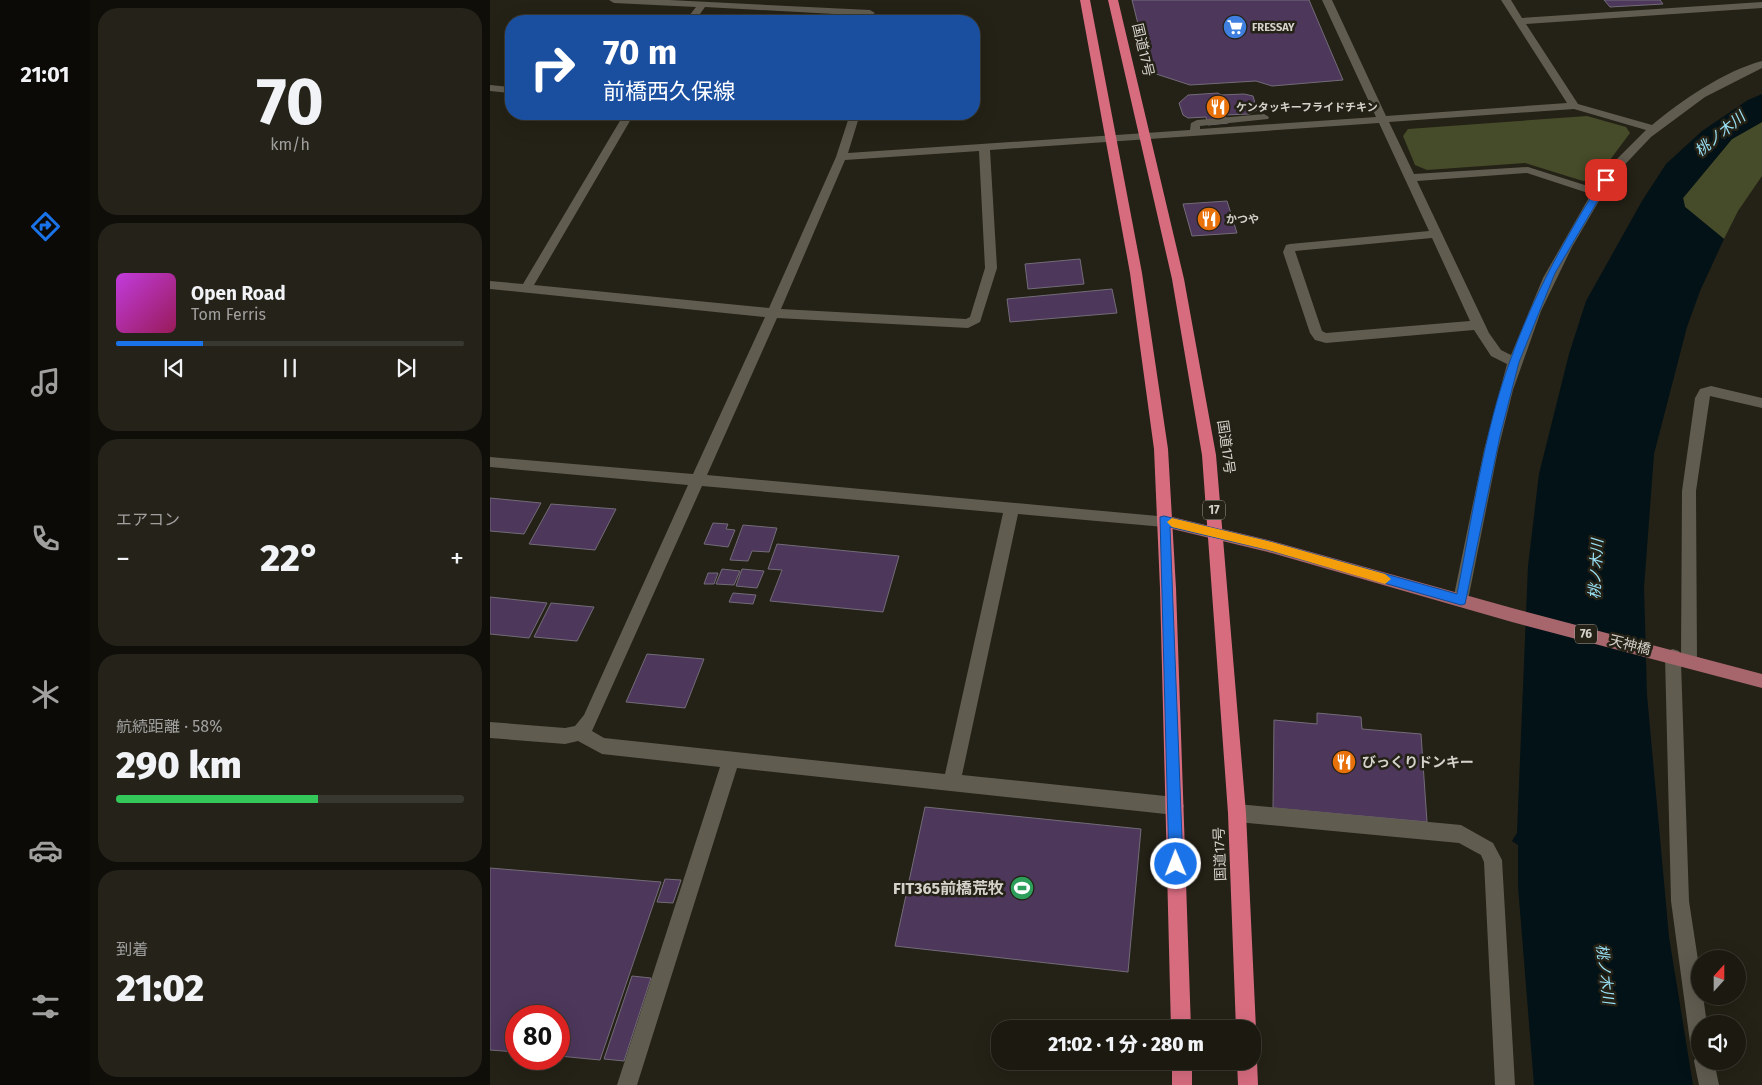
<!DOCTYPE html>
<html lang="ja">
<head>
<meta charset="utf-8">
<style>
  body { margin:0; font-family:"Fira Sans","Noto Sans JP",sans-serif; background:#242219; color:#f1f3f6; height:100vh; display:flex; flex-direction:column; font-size:19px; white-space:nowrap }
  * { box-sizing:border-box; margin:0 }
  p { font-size:16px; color:#a0a09f }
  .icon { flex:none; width:28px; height:28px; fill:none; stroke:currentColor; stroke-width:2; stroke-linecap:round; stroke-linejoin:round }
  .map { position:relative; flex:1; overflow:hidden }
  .drawer { display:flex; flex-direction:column; gap:8px; padding:8px; background:#0f0e09; width:400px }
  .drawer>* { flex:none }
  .top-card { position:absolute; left:15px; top:15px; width:475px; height:105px; border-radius:20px; box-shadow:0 5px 20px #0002,0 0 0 1px #393830; background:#1a4fa0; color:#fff; overflow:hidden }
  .needle { width:32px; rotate:21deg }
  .tools { position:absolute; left:1201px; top:950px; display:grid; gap:10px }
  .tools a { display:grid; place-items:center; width:55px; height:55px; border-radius:50%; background:#1b1910; box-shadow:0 5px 20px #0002,0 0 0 1px #393830; font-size:25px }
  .speed { position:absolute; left:15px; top:1005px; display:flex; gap:10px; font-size:25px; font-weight:700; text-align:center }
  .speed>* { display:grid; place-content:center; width:65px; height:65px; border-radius:50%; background:#1b1910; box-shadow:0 5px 20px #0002,0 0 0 1px #393830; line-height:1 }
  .speed .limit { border:8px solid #d22; background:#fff; color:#111 }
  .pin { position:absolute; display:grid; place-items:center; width:42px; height:42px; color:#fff; margin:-21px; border-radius:10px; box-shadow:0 2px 8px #0006 }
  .me { position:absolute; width:55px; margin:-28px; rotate:359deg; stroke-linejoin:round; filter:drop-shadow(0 0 4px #0008) }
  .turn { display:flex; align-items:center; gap:18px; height:105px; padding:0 15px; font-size:22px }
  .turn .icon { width:65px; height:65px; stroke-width:2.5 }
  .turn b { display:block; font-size:35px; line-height:42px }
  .big { font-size:38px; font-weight:800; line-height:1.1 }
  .drawer .tile { flex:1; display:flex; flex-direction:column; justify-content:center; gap:8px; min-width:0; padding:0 18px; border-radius:20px; background:#242219 }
  .drawer .dial { align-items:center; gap:0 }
  .dial b { font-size:65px; line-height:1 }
  .song { display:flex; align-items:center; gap:15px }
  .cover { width:60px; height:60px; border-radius:8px; background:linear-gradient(135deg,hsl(290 70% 55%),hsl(330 70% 35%)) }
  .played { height:5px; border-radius:2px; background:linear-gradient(90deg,#1a73e8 25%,#393830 25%) }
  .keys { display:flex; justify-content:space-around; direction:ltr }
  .heat { display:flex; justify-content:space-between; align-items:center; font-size:28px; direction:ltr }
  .charge { height:8px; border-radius:4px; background:linear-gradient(90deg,#34c759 58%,#393830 0) }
  .trip { position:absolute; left:501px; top:1020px; width:270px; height:50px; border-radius:20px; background:#1b1910; box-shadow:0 5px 20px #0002,0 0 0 1px #393830; font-weight:800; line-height:50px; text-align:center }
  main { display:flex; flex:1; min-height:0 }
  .tabs { display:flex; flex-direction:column; width:90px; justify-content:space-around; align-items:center; background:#0b0a06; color:#a0a09f }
  .tabs .icon { width:35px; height:35px }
  .tabs .selected { color:#1a73e8 }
  .tabs b { font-size:22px; color:#f1f3f6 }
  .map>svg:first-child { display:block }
</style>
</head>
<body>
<main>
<nav class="tabs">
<b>21:01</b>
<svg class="icon selected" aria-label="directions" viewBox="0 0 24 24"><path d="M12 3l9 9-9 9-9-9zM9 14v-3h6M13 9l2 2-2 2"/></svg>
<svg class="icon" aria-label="music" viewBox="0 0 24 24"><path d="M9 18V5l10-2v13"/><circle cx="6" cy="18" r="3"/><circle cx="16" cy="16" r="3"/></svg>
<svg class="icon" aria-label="phone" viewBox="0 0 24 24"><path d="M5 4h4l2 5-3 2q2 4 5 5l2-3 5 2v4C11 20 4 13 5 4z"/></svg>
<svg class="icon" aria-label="climate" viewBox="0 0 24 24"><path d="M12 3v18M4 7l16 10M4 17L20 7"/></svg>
<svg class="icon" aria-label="car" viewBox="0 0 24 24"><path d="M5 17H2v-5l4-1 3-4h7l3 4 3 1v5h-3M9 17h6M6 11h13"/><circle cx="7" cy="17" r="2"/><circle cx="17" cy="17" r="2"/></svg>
<svg class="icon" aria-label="filters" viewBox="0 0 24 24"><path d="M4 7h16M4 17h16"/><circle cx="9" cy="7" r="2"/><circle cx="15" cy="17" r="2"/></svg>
</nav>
<section class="drawer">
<div class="tile dial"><b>70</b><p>km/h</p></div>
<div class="tile">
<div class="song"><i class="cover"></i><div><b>Open Road</b><p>Tom Ferris</p></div></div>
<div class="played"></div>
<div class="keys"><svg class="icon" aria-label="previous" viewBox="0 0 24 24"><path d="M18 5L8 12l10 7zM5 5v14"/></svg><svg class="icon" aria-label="pause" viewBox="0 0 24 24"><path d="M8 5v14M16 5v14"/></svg><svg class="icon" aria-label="next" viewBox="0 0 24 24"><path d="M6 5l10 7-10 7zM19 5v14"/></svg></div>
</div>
<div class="tile"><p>エアコン</p>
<div class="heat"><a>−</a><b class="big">22°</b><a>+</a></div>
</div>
<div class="tile"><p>航続距離 · 58%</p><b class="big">290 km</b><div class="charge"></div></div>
<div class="tile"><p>到着</p><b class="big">21:02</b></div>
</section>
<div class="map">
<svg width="1272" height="1085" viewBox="0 0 1272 1085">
  <rect width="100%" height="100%" fill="#242116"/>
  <path fill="#464c29" d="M1097 116 1136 127 1140 133 1105 180 1093 181 1035 163 937 170 925 165 913 136 918 129Z
    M1272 122V176L1248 211 1234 239 1195 207 1193 198 1242 139Z"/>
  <path fill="#021217" d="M1272 94V122L1242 139 1193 198 1195 207 1234 239 1210 291 1197 327 1164 454 1154 588 1157 695 1179 937 1203 1085H1044L1028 886V845L1022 841 1027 833 1038 566 1049 474 1079 354 1096 301 1152 201 1176 164 1212 131 1258 100Z"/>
  <path fill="#4d375b" stroke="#736c78" d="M642 0H819L853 80 782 86 766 81 700 85 660 72Z
    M1114 0H1170L1173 4 1120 7Z
    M728 93 731 95 754 94 763 96 767 110 759 114 735 115 738 123 718 125 716 117 698 118 693 115 689 103 698 95Z
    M737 201 747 233 702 236 693 204Z
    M590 259 594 284 538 289 535 264Z
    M622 289 627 313 520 322 517 299Z
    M0 498 51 503 34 534 0 531Z
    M61 504 126 509 105 550 39 544Z
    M223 523 238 524 236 529 245 530 238 547 214 544Z
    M253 525 287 528 279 552 262 551 258 561 240 560Z
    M287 544 409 556 393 612 280 601 292 570 278 569Z
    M232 569 250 571 244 585 226 584Z
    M252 569 274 571 267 588 246 586Z
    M218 573H228L224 584H214Z
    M243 593 266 595 263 604 239 602Z
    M0 597 57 603 39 638 0 634Z
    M61 603 104 607 87 641 44 637Z
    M157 654 214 659 195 708 136 702Z
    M827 713 871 717 872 729 931 734 937 822 783 808 784 720 827 724Z
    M435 807 651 829 638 972 405 946Z
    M0 868 171 882 110 1060 69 1056V1016H26V1052L0 1050Z
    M175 879 191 880 183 903 167 902Z
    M142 976 161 978 134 1061 114 1059Z"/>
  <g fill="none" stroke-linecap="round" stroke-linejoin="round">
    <path fill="#605c50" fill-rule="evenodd" d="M119 0H179L380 10 385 13 380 16 215 7 205 21H195L206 7 124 3Z
      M832 0H842L896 116 1077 103 1011 0H1021L1032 18 1272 2V8L1036 24 1088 104 1162 125C1191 101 1234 71 1272 61V68L1215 97 1161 137 1123 177 1082 247 1051 311 1023 390 1008 450 977 605 971 607 965 605 963 600 994 450 1017 364 1001 356 984 330 836 343 825 340 820 333 793 252 796 245 800 244 939 231 889 123 500 150 507 268 490 322 478 328 287 318 217 475 679 517 681 521 679 525 674 527 528 514 472 775 685 797 691 800 694 806 691 812 685 815 247 768 147 1085H127L230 767 112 754 88 741 75 744 0 738V722L75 728 85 726 94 715 198 485 0 467V457L203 474 275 317 0 289V281L33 284 134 114H144L44 285 279 308 346 157 360 114H370L358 153 700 130 701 123 707 120 774 114 779 117 778 119 710 126V129L886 117ZM1084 109 1156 130 1121 165 1104 188 1038 167 924 174 899 122ZM489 151 495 268 480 317 476 319 291 309 355 160ZM1037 173 1101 194 1053 278 1021 355 1011 350 999 333 927 181ZM942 238 980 321 836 333 832 331 805 251ZM212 486 513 513 455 774 114 738 102 731Z
      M0 85 21 87V93L0 91Z
      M1221 386 1272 398V408L1220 396 1206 491 1207 661 1205 666 1199 668 1193 666 1191 662 1199 901 1210 973V996H1213L1217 1024H1210V1052L1203 1049 1200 1042 1181 901 1175 656 1177 651 1183 649 1189 651 1191 656 1192 491 1205 398 1210 389Z
      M747 804 971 825 1003 843 1012 860 1025 1085H1005L994 862 991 855 969 843 747 822 741 819 738 813 741 807Z
      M1210 1052V1061H1224L1229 1085H1209L1204 1061 1207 1054Z"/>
    <path fill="#a7666c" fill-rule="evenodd" d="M674 515 778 540 1022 608 1272 674V688L1022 622 778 552 674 527 669 525 667 521 669 517Z"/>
    <path fill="#d76c7f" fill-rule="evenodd" d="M590 0H600L652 273 678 449 686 588 701 1029H681L670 588 664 449 640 273Z
      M618 0H628L694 279 726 455 756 813 766 1029 762 1036V1029H746L738 813 712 455 682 279Z
      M762 1053 767 1061 768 1085H748L747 1061H762Z
      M682 1061H702V1085H682Z"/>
  </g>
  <path fill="#1a73e8" stroke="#114b97" d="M1113 178 1120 180 1065 273 1029 362 1010 436 975 604 971 605 778 550 680 527 693 864 691 869 686 871 681 869 679 864 670 517 674 516 778 541 967 594C982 519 994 431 1020 361 1043 296 1076 236 1113 178Z"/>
  <path fill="#f59e0b" d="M682 518 778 541 895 574 901 579 895 584 778 550 682 527 677 522Z"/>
  <defs>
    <g id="supermarket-disc" transform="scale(1.25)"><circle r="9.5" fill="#3f7fe0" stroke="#242116"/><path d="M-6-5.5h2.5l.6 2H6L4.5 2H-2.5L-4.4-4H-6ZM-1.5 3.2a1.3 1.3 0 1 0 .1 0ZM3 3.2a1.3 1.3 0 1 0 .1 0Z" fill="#fff"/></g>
    <g id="restaurant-disc" transform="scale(1.25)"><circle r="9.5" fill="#e8710a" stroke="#242116"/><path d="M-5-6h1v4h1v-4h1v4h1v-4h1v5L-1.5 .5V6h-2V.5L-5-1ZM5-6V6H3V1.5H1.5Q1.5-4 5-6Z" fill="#fff"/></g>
    <g id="stadium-disc" transform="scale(1.25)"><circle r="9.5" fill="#2e9e5b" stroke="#242116"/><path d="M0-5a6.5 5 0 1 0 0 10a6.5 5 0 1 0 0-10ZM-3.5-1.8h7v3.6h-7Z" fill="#fff"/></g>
  </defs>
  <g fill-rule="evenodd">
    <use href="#supermarket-disc" x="745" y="27"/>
    <use href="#restaurant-disc" x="728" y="107"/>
    <use href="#restaurant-disc" x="719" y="219"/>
    <use href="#restaurant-disc" x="854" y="762"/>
    <use href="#stadium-disc" x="532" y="888"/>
  </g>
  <g text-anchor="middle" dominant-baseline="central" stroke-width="5" stroke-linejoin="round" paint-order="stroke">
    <g font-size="11" font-weight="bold" fill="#d5d2cb" stroke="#242116" text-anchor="start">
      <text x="762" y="27">FRESSAY</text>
      <text x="746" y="107">ケンタッキーフライドチキン</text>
      <text x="736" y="219">かつや</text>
    </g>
    <g fill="#242116" stroke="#a09d95" stroke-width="1">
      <rect x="713" y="500.5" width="22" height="19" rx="4"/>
      <rect x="1085" y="624.5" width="22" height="19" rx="4"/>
    </g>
    <g font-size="12" font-weight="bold" fill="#d5d2cb">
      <text x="724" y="510">17</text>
      <text x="1096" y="634">76</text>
    </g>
    <g font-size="14" fill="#d5d2cb" stroke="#242116">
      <text transform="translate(653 50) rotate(77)">国道17号</text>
      <text transform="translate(736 447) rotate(82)">国道17号</text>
      <text transform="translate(1140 645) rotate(14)">天神橋</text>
      <text transform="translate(730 854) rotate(-92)">国道17号</text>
    </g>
    <g font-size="14" font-weight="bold" fill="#d5d2cb" stroke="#242116" text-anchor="start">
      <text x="872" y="762">びっくりドンキー</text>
    </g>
    <g font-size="15" font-style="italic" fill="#9be3f8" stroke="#242116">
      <text transform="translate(1230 134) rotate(-40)">桃ノ木川</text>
      <text transform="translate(1106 569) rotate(-87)">桃ノ木川</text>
      <text transform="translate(1115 974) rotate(83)">桃ノ木川</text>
    </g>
    <g font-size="16" font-weight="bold" fill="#d5d2cb" stroke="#242116" text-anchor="end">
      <text x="514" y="888">FIT365前橋荒牧</text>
    </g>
  </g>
</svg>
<div class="tools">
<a><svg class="needle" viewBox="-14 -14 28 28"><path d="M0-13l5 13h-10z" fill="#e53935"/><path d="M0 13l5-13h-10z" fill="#a0a09f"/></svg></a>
<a><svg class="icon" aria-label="sound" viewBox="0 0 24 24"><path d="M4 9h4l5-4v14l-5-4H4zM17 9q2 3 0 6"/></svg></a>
</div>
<div class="speed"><div class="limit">80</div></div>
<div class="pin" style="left:1116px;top:180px;background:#d93025"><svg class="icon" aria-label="arrive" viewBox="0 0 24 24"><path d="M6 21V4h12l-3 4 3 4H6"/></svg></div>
<svg class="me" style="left:686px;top:864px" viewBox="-20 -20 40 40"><circle r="17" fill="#1a73e8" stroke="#fff" stroke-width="3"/><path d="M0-11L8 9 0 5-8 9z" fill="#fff"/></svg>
<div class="trip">21:02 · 1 分 · 280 m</div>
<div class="top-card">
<div class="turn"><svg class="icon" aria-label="right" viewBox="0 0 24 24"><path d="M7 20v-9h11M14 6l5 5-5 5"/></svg><div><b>70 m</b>前橋西久保線</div></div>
</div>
</div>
</main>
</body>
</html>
